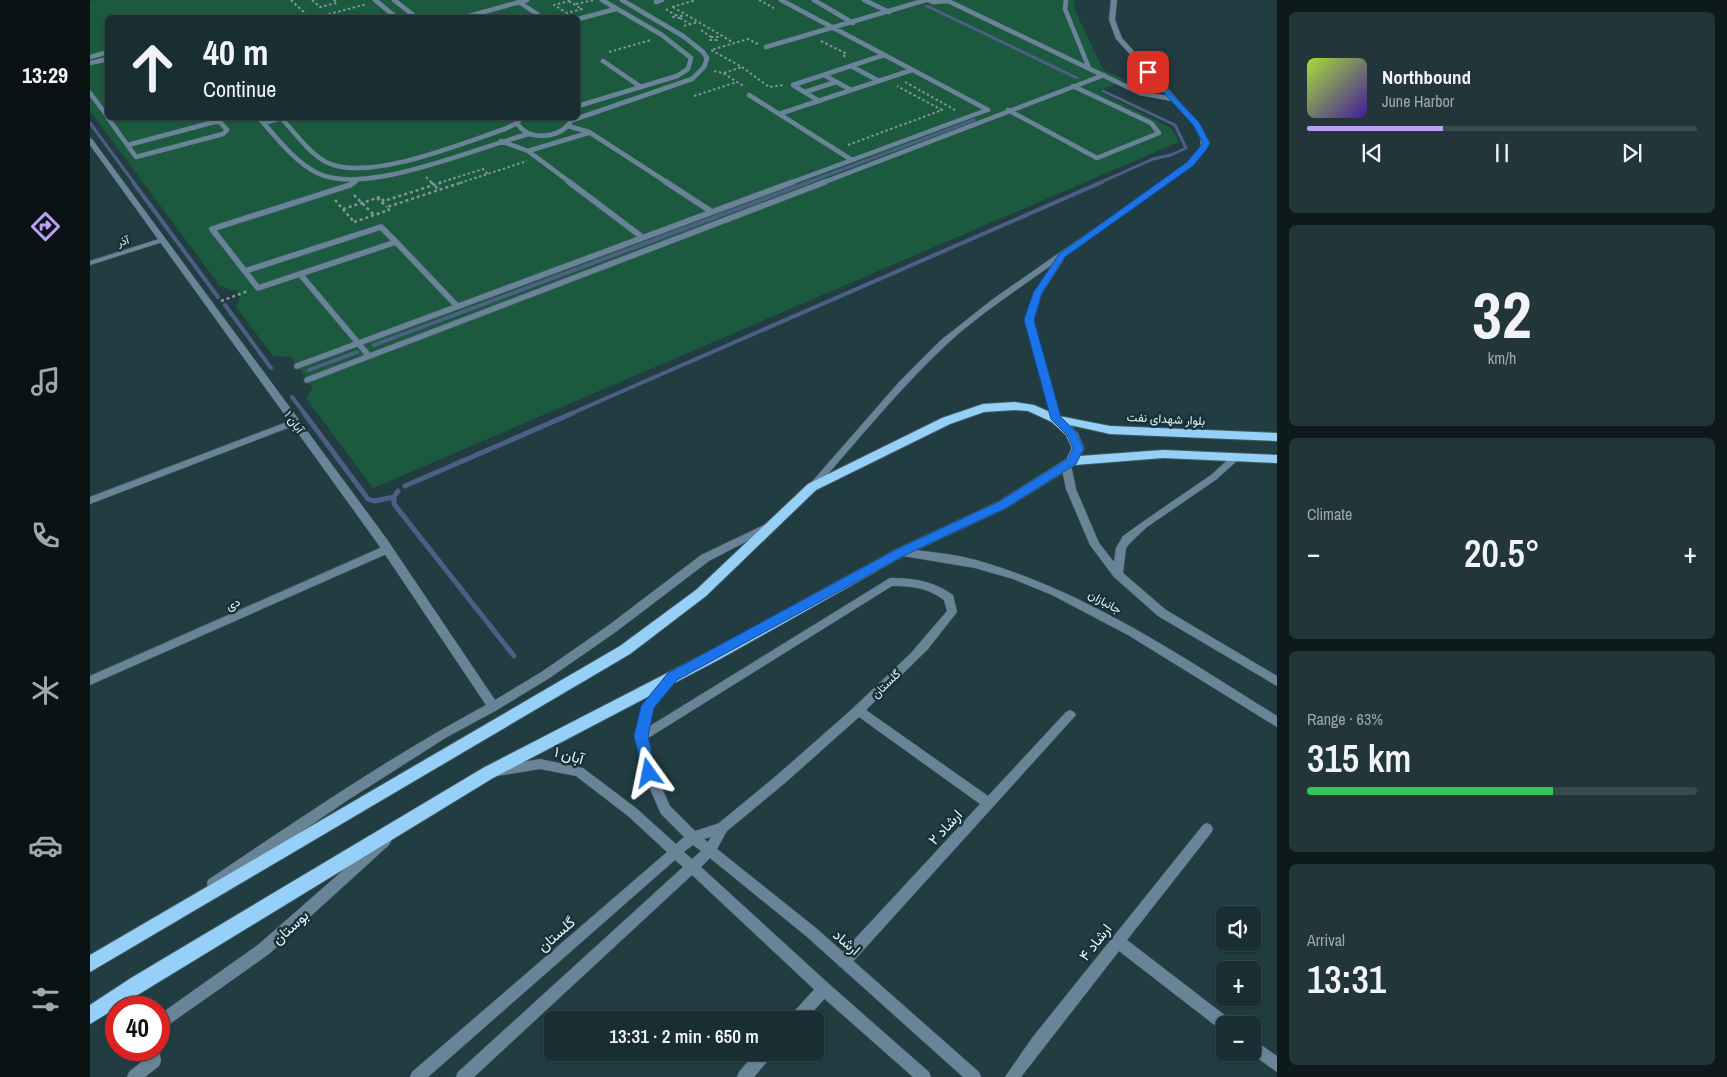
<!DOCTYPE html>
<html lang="en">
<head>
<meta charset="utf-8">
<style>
  body { margin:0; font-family:"Archivo Narrow",Vazirmatn,sans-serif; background:#22363a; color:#f1f3f6; height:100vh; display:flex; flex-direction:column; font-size:19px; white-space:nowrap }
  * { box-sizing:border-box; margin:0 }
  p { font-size:16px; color:#9fa8ac }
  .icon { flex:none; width:28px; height:28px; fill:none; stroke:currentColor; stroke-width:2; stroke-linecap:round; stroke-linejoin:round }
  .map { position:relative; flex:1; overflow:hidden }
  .side { display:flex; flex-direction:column; gap:12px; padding:12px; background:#0e191c; width:450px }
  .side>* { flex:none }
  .banner { position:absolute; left:15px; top:15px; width:475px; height:105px; border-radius:8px; box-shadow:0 1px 4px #0004,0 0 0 1px #374a4d; background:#192e32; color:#f1f3f6; overflow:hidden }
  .buttons { position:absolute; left:1126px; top:906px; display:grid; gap:10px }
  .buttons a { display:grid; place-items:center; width:45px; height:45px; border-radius:8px; background:#192e32; box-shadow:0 1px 4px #0004,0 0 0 1px #374a4d; font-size:25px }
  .speed { position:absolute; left:15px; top:996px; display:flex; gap:10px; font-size:25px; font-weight:700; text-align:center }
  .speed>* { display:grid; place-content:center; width:65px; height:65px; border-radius:50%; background:#192e32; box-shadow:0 1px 4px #0004,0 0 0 1px #374a4d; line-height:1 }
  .speed .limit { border:8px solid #d22; background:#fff; color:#111 }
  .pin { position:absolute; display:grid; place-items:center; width:42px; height:42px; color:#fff; margin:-21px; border-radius:10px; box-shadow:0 2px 8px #0006 }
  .me { position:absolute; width:55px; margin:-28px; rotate:348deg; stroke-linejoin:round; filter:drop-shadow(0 0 4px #0008) }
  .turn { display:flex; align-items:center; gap:18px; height:105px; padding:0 15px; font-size:22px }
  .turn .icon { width:65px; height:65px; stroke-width:2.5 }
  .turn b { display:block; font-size:35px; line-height:42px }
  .big { font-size:38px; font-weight:600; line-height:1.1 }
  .side .card { flex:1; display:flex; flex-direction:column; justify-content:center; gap:8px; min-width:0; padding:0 18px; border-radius:8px; background:#22363a }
  .side .dial { align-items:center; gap:0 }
  .dial b { font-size:65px; line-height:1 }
  .song { display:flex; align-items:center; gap:15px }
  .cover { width:60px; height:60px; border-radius:8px; background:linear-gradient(135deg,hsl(80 70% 55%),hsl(260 70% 35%)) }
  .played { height:5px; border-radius:2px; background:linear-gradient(90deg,#bca0f2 35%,#374a4d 35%) }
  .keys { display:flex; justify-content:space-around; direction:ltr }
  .heat { display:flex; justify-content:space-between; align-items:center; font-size:28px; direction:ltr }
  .charge { height:8px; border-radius:4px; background:linear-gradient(90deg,#34c759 63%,#374a4d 0) }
  .trip { position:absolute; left:454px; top:1011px; width:280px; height:50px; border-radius:8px; background:#192e32; box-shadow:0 1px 4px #0004,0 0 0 1px #374a4d; font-weight:600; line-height:50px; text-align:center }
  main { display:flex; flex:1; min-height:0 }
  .tabs { display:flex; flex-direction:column; width:90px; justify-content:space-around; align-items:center; background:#0a1214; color:#9fa8ac }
  .tabs .icon { width:35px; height:35px }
  .tabs .on { color:#bca0f2 }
  .tabs b { font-size:22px; color:#f1f3f6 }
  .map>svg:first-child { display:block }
</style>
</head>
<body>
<main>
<nav class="tabs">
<b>13:29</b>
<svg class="icon on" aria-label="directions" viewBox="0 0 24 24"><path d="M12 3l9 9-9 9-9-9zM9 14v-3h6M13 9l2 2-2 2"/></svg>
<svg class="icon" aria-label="music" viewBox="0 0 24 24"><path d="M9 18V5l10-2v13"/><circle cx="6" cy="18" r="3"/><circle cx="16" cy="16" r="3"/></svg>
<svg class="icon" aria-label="phone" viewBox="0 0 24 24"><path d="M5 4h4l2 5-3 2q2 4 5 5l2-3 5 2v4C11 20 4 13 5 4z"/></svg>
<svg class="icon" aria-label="climate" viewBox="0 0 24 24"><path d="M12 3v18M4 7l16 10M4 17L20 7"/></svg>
<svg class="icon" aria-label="car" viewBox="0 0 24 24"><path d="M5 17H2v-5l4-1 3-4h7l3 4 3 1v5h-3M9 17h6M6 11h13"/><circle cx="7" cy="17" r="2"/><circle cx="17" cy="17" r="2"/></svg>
<svg class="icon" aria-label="filters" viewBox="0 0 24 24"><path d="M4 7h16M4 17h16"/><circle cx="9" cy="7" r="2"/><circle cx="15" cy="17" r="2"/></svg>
</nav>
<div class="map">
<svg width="1187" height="1077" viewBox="0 0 1187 1077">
  <rect width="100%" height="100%" fill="#213d42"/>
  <path fill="#1b5a3e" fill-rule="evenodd" d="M6 0H985L984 8 1013 70 1036 80 1008 91 1081 128 1089 142 283 488 216 398 223 388 201 357 183 356 146 307 150 297 147 291 130 286 0 111V1ZM18 18H488V118H18Z"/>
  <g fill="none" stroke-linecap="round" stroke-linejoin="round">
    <path stroke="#4d5f84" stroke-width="3" d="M837 6 987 78
      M0 123 44 183
      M716 183 884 120
      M1009 183 1063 159 1081 155 1096 148 1085 125 1013 91"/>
    <path stroke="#4d5f84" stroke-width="4" d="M43 182 128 297
      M135 305 181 368
      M284 345 719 182
      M219 370 267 352
      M202 397 215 414
      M480 414 1012 182"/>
    <path stroke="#4d5f84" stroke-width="5" d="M214 413 278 499 284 501 304 497
      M315 486 483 413
      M308 491 304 497V504L424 656"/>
    <g stroke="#415b60" stroke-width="5">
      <path id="service-far1" d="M285 0 307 18
        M304 0 327 18
        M691 0 898 110
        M724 0 763 23
        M774 0 799 12
        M839 0 843 2 858 1 1050 93 1083 99
        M976 0 975 9 999 68
        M429 2 453 18
        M566 2 572 0
        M372 18 437 0
        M488 19 526 9
        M676 47 836 0
        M0 57 18 52
        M513 61 551 87
        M0 63 18 59
        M761 66 789 81
        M734 75 761 90
        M715 92 746 82
        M0 93 18 117
        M659 95 762 160
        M729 101 703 85 794 55
        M488 106 587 76 598 69 601 58 572 35 512 0
        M918 110 1007 158 1069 133 1061 123 983 86
        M689 114 822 70
        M18 118 46 157 133 134 137 130 130 122H124L38 145
        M169 118C186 137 204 161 227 173 276 197 387 147 439 134
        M191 118C205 132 219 154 238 163 280 182 372 143 415 129L427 123
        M431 118 427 123C438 141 467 139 480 123
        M480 121 602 79 614 67 617 58 613 52 593 36 532 0
        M174 123 191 118
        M478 126 499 132 578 183
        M411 141 438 151 481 183
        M438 151 498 133
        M263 183 267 180
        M700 183 897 110
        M732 183 1014 75"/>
    </g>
    <g stroke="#415b60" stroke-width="7">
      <path id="service" d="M479 182 552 237
        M576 182 622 212
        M306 242 367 306
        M155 271 291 227 306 242 168 288 122 229 260 185 264 182
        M210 274 279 356
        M207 366 703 182
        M217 380 735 182"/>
    </g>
    <g stroke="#415b60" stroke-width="1">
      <path id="minor" d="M69 239H72L76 241 0 265V261Z
        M205 419 210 422 208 424 0 504V497Z
        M297 545 302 549 301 552 0 685V676Z
        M800 578C824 578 843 581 863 595L867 612 838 649 776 710 898 796 976 712 980 710 984 712 986 715 759 966 754 968 749 966 747 961 749 956 890 804 769 717 695 783 637 831 633 832 629 831 627 827 629 823 686 776 761 710 821 653 857 611 854 600C838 588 822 586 802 586L555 740 551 742 547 740 545 737 547 734Z
        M1117 823 1121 825 1123 829 1121 833 1037 940 1141 1020 1143 1025H1135V1032L1131 1030 1029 951 931 1077H915L942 1038 1113 825Z
        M295 835 299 837 301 841 299 845 179 954 74 1028 69 1030V1015L169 944 291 837Z
        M734 982 739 984 741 989 739 994 715 1020H699L701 1015 729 984Z
        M1162 1039 1187 1056V1072L1159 1052H1162Z
        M69 1049 71 1061 69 1066 55 1077H37L39 1072 56 1058 55 1050Z
        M666 1052H683L681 1057 664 1077H647L649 1072Z"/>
    </g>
    <g stroke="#415b60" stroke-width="1">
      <path id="tertiary" d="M1021 0H1027L1025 20 1032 38 1109 123C1122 144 1118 149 1102 165L970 259 973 261 952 293 943 320 971 419 966 422 961 419 935 320 944 293 963 264C927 290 888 315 856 345 809 389 768 440 725 489H719L717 487 719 485 809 382 851 340 903 299 1098 163C1112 148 1115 144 1104 125L1026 39 1019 20Z
        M0 138 2 139 296 538 405 700 453 671 519 625 611 555 676 524 679 522 684 526 682 528 619 561 527 631 461 677 407 710 357 737 258 800 128 888 123 890 118 888 117 884 118 880C209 819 299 757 396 705L288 544 0 145Z
        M1146 454 1149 455 1151 457 1149 459 1127 479 1057 527 1041 542 1036 548 1033 573 1076 610 1187 676V686L1068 616 1024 577 1000 545 976 489 971 465 976 462 981 465 986 489 1009 543 1024 562 1026 548 1033 536 1051 523 1121 475 1143 455Z
        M811 548C836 552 861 553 886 560 996 591 1091 656 1187 716V727L1038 635 962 595 923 579 885 568 807 555 806 552Z
        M579 676 583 677 585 680 563 708 557 737 565 773 580 806 605 831 633 822 637 823 639 827 627 849 726 928 889 1072 891 1077H873L716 936 620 858 611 867 739 984 839 1072 841 1077H823L729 994 602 875 384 1077H366L368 1072 593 867 585 860 338 1077H320L322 1072 577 852 538 816 486 776 450 769 407 776 403 775 401 771 403 767 450 759 493 768 546 808 586 844 594 837 571 814 553 773 545 737 552 706 575 677ZM621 837 618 842 614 839ZM603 845 611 851 602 859 594 852Z"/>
    </g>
    <g stroke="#415b60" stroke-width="2">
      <path id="primary" d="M925 402 944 405 969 416 1020 426 1187 433V441L1020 434 980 425 987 433 994 448 990 456 1073 450 1187 455V463L1073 458 985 465 916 508 815 555 630 659 403 778 0 1024V1005L41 978 393 768 620 651 807 549 908 502 977 459 982 448 976 435 962 422 938 411 925 410 894 412 860 424 726 490 616 596 540 654 0 972V955L530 646 606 590 718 484 852 418 893 404Z"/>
    </g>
    <path stroke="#80969b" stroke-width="2" stroke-dasharray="2.5 2.5" stroke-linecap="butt" d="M201 0 220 18
      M222 0 230 7 247 3 244 0
      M669 0 684 8
      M479 1 492 9 477 13 464 5Z
      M486 4 504 0
      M582 7 606 0
      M583 7 644 43
      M576 9 585 15
      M585 15 592 16 590 18 583 17Z
      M224 18 277 4
      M590 18 600 24
      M594 26 608 22
      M611 30 621 37
      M621 37H628L627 40H620Z
      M731 41 755 53 753 55 756 57
      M668 44 658 39 621 50 652 67 679 87 694 85
      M519 52 561 40
      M624 71 633 73 655 87
      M634 73 652 67
      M815 82 867 111
      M604 96 647 82
      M758 145 852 110 807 86
      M336 177 342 183
      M349 183 393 169 398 174
      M370 183 437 161"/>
    <path stroke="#80969b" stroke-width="2.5" stroke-dasharray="3 3" stroke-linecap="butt" d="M341 182 349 190
      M264 195 284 215
      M287 198 290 197 294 201 353 182
      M245 200 264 222
      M253 209 287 198 297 207
      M264 222 299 210 297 207 373 182
      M131 301 158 291"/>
    <use href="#service-far1" stroke="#698497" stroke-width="4.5"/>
    <use href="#service" stroke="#698497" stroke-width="5.5"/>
    <use href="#minor" fill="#698497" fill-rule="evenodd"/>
    <use href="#tertiary" fill="#698497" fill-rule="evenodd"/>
    <use href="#primary" fill="#96cff7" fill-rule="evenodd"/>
  </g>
  <path fill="#1a73e8" stroke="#114b97" d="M1058 70 1109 122 1120 143 1117 149 1103 166 975 257 952 293 944 320 971 417 985 431 994 448 986 464 916 508 815 555 587 680 564 708 558 736 566 773 564 777 559 779 554 777 544 736 551 706 578 673 807 549 908 502 978 459 983 448 977 435 961 419 934 320 943 293 969 254 1097 162 1113 143 1103 125 1056 73 1055 72Z"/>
  <g text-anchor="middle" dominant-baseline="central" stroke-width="5" stroke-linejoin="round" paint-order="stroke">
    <g font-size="11" fill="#e8f8fc" stroke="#173238">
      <text transform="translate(33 241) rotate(-17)">آذر</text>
    </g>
    <g font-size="12" fill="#e8f8fc" stroke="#173238">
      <text transform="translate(1076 419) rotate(3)">بلوار شهدای نفت</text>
      <text transform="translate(204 422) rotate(54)">آبان ۱</text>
      <text transform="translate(1015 602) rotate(29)">جانبازان</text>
      <text transform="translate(143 604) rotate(-24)">دی</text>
      <text transform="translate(796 684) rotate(-44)">گلستان</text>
    </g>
    <g font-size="15" fill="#e8f8fc" stroke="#173238">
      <text transform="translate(479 755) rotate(16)">آبان ۱</text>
      <text transform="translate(855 827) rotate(-47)">ارشاد ۲</text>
      <text transform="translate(200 927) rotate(-42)">بوستان</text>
      <text transform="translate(466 934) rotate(-41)">گلستان</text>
      <text transform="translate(757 942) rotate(41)">ارشاد</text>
      <text transform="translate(1005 942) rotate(-52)">ارشاد ۴</text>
    </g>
  </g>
</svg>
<div class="buttons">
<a><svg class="icon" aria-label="sound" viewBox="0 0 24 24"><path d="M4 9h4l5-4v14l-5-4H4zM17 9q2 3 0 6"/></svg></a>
<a>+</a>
<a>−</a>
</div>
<div class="speed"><div class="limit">40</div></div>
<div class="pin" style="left:1058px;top:72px;background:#d93025"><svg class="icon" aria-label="arrive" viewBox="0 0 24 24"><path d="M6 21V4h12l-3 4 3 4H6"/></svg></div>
<svg class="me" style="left:559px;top:773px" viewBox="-20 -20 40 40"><path d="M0-17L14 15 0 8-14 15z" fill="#1a73e8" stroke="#fff" stroke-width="4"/></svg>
<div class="trip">13:31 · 2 min · 650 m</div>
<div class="banner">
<div class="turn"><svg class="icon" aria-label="ahead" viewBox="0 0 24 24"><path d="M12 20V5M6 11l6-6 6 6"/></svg><div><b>40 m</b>Continue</div></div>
</div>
</div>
<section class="side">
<div class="card">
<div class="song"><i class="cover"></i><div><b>Northbound</b><p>June Harbor</p></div></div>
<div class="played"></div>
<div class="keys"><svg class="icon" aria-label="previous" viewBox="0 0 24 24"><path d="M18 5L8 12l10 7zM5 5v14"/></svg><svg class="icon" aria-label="pause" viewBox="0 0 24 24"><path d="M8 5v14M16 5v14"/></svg><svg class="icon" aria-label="next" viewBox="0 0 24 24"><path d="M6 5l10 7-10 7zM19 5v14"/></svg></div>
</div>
<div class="card dial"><b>32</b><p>km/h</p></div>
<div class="card"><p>Climate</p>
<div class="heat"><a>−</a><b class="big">20.5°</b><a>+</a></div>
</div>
<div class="card"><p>Range · 63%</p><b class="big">315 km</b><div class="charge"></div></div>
<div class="card"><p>Arrival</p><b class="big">13:31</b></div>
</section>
</main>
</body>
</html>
